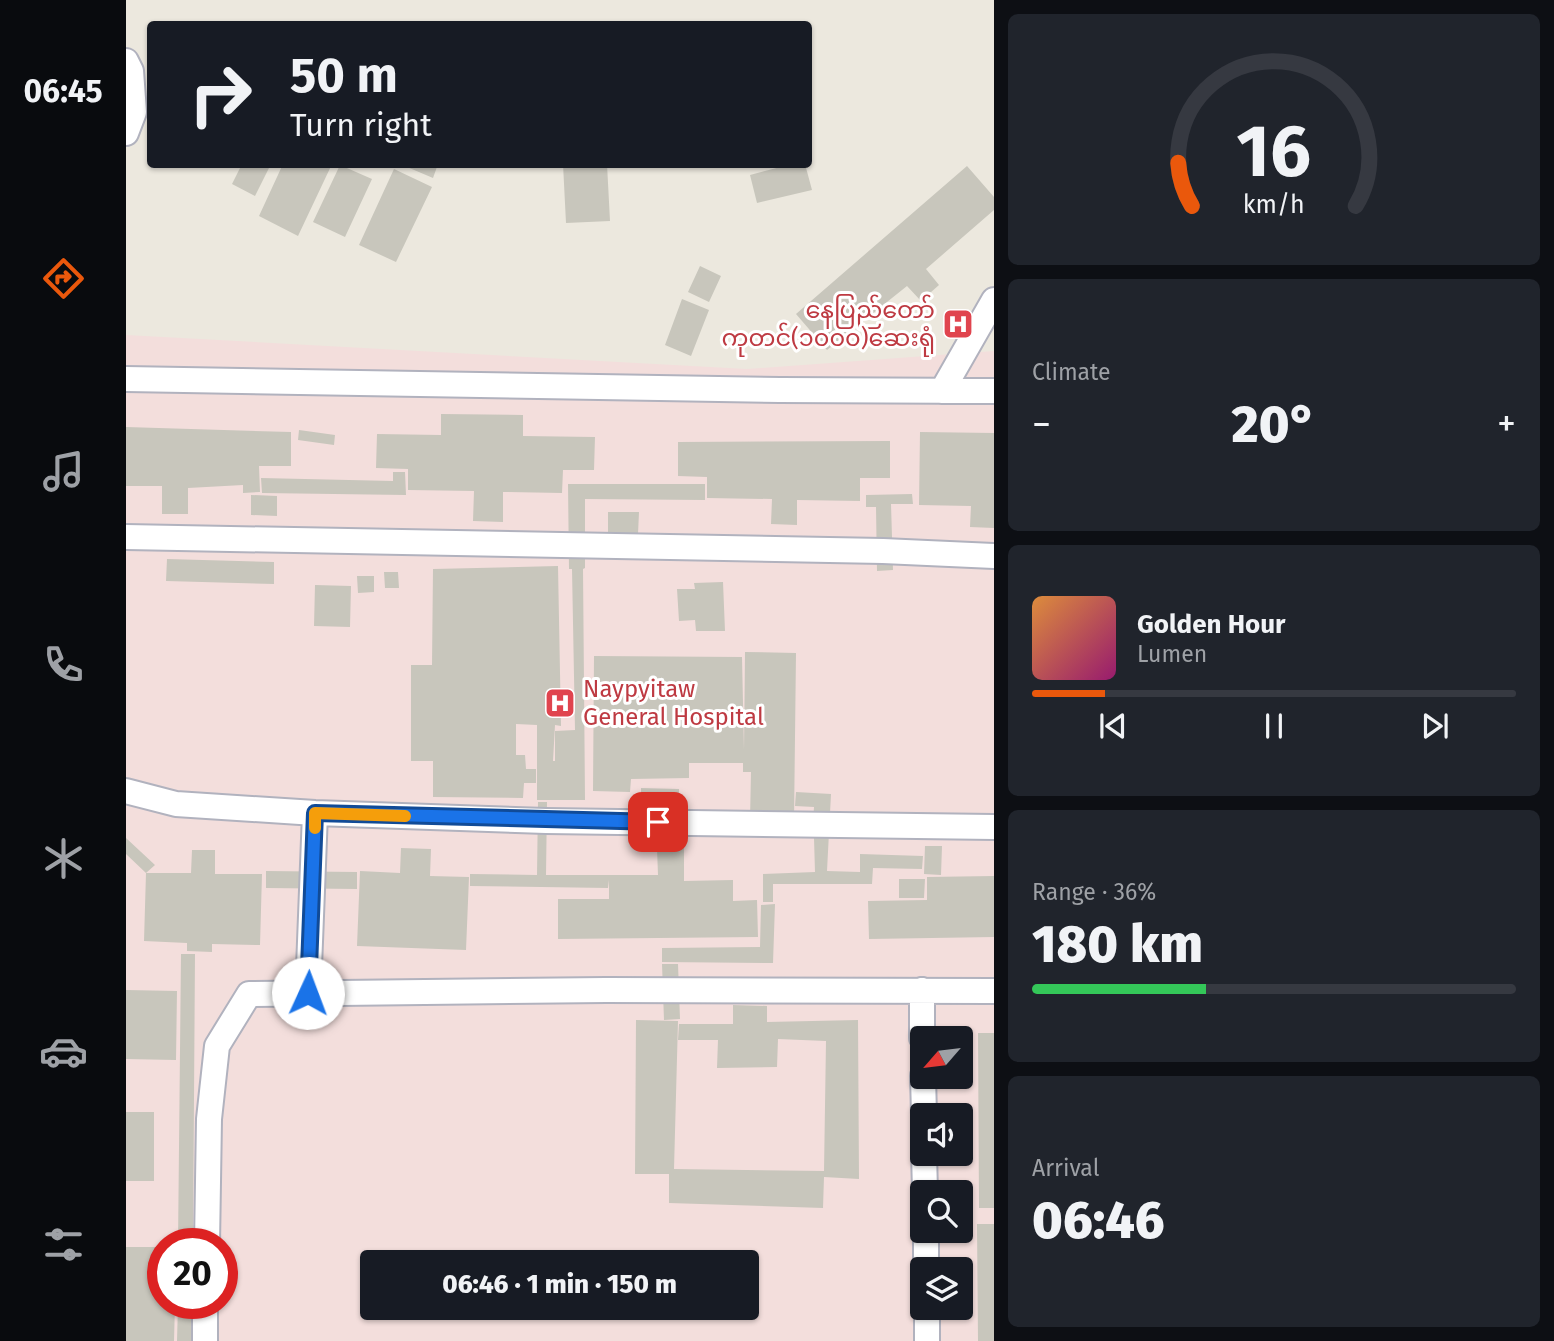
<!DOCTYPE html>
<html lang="en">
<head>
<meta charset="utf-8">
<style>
  body { margin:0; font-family:"Fira Sans","Noto Sans Myanmar",sans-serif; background:#20242c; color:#f1f3f6; height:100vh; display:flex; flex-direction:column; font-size:26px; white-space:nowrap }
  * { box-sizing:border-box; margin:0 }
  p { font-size:23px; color:#9ea1a6 }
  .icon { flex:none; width:38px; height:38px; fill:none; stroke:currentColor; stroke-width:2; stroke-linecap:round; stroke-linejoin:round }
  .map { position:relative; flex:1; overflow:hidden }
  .drawer { display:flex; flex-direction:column; gap:14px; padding:14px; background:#0d0f14; width:560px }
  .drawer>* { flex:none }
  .hud { position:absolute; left:21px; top:21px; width:665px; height:147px; border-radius:7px; box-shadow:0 2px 5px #0004; background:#171b24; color:#f1f3f6; overflow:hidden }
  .needle { width:46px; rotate:242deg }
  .controls { position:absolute; left:784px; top:1026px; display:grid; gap:14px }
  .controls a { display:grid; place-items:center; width:63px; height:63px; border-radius:7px; background:#171b24; box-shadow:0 2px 5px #0004; font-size:35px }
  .speed { position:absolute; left:21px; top:1228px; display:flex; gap:14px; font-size:35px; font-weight:700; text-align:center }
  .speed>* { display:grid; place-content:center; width:91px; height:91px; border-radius:50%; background:#171b24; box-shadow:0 2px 5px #0004; line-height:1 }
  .speed .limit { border:10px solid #d22; background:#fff; color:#111 }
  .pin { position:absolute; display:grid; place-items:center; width:60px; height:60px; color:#fff; margin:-30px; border-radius:14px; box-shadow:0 4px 10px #0006 }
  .me { position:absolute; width:77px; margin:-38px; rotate:2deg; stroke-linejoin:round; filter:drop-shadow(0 0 5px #0008) }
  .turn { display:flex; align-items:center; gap:24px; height:147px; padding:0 28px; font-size:32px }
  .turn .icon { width:91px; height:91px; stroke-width:2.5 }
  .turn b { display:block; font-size:49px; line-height:60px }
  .big { font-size:52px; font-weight:800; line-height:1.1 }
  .drawer .tile { flex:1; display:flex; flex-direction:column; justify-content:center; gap:10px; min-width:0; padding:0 24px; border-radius:10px; background:#20242c }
  .drawer .dial { align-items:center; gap:0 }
  .dial svg { height:182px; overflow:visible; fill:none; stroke:#363941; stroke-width:7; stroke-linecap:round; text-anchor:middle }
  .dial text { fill:#f1f3f6; stroke:none }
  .song { display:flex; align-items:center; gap:21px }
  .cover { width:84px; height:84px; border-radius:10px; background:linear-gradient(135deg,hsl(30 70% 55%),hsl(320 70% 35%)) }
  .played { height:7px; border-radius:4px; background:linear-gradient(90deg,#ea580c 15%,#363941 15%) }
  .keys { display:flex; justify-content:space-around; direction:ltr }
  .heat { display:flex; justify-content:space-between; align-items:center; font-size:38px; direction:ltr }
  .charge { height:10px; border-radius:5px; background:linear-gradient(90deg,#34c759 36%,#363941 0) }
  .trip { position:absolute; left:234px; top:1250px; width:399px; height:70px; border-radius:7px; background:#171b24; box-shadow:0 2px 5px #0004; font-weight:800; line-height:70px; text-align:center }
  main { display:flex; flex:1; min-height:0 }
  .menu { display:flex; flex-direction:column; width:126px; justify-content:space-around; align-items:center; background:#090b0e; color:#9ea1a6 }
  .menu .icon { width:49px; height:49px }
  .menu .selected { color:#ea580c }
  .menu b { font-size:32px; color:#f1f3f6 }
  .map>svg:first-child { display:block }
</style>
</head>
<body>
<main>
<nav class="menu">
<b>06:45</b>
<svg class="icon selected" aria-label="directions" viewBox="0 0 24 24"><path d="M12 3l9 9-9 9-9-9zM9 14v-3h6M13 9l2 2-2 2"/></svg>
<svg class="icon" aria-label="music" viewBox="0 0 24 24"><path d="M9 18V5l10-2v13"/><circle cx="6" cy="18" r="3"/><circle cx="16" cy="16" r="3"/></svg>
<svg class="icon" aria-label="phone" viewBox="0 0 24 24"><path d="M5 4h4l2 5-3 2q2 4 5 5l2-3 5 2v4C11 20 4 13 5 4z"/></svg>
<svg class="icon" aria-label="climate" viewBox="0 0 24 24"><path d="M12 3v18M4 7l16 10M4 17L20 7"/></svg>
<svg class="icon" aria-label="car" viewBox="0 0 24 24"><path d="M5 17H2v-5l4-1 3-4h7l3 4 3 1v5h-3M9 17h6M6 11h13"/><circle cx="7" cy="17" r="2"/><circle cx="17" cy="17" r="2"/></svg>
<svg class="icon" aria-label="filters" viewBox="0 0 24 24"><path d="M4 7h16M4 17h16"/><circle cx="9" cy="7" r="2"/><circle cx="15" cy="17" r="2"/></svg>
</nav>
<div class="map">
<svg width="868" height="1341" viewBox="0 0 868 1341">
  <rect width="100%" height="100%" fill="#ece8de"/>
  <path fill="#f3dedc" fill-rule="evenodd" d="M0 335 621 369 868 351V1341H0ZM796 1038H835V1076H796ZM796 1115H835V1153H796ZM796 1192H835V1230H796ZM37 1244H96V1304H37ZM247 1262H621V1307H247ZM796 1269H835V1307H796Z"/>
  <path fill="#c8c6bc" d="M116 164H145L129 196 106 184Z
    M157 164H206L172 236 133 216Z
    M274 164H312L307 178Z
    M437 164H481L484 221 440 223Z
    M666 164H679L686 190 631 203 624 175Z
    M214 165 246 179 219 237 187 222Z
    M841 166 868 197V210L800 269 813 285 795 301 781 286 701 350 670 314Z
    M268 169 306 187 270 262 233 245Z
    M574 266 595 276 583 302 562 292Z
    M556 299 583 310 565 356 539 345Z
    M315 414 397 415V436L469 437 468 470H437L436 493 377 492V522L347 521 348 491 282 490V469L250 468 251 434 315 435Z
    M0 427 165 432V466H133L134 492 117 493V485L62 488V514H36V486H0Z
    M173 430 209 435 208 445 172 440Z
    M794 432 868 433V528L844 527 845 506 793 505Z
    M764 441V478H734V501L671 500V525L645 524 646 499 581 498V477L552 476V442Z
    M267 472H279L280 495 136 493 135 478 267 481Z
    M442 484H579V500L459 499V568L457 569 459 800H411V725L390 724V755H399L400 769H410V783H398L397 798 307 797V761H285V665H306L307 569 432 566 435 726 429 725 427 761H429V731L449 730 446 569H443Z
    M786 494 787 504H765L767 570 751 571 750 507H740V495Z
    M125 495 151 496V516L125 515Z
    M482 512H513L512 534H482Z
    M41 559 148 562V584L40 581Z
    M258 572H272L273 588H259Z
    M231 576H248V592L232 593Z
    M597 582 599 631H570L569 620 553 621 551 589H569L568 583Z
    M189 585 225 586 224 627 188 626Z
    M619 652 670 653 668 821 624 820 625 772H617V763H563V778L505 779 504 792 467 791 468 656 616 657 618 750Z
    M515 788 553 789V816H515Z
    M670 792 705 794 701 871 734 872V854L797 856 796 869 747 868 746 884H647V902H637V874L689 872 688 838H686L688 807 669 806Z
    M412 802H421L420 875H532L531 848H558V881L607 880V901L631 900 632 937 432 939V899H483V880L482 888 344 886V874L411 875Z
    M0 838 29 865 20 873 0 854Z
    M799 846H816L815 875 798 874Z
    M275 848 305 849 304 876 343 877 340 950 231 946 234 871 274 873Z
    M66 850H89V874H136L134 945 86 944V952L61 951V943L18 941 20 873H65Z
    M140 871 231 872V889L140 888Z
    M868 876V937L743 939 742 901 801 900V877Z
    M773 879H799L798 898H773Z
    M649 904 647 963 536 962V948L634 947 635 905Z
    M55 954H69L67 1244H52Z
    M536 964H552L554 1019 538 1020Z
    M0 990 51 991 50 1060 0 1059Z
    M607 1005 641 1006V1022L732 1020 733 1179 698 1177 697 1208 543 1203V1174H509L510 1020 552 1021 548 1169 698 1171 700 1041 652 1039 651 1067 591 1068 592 1040H552L553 1024H607Z
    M852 1033H868V1208H853Z
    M0 1112H28V1181H0Z
    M851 1224H868V1341H852Z
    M0 1247H37V1304H49L48 1341H0Z
    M52 1304H66V1341H51Z"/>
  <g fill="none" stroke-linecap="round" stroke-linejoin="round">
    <g stroke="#b1b2be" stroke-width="28">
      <path id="minor" d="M0 61 5 71 8 112 0 133
        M0 379 654 390 868 391
        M816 391 868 300
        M0 537 757 551 868 556
        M0 791 50 804 189 813 420 821 868 827
        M796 990V1038
        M182 993 189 813
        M797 1076 798 1115
        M798 1153 799 1192
        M800 1230V1269
        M81 1244 83 1119 91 1046 123 994 480 990 868 991
        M801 1307V1341
        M79 1341V1304"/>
    </g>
    <use href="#minor" stroke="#fff" stroke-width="24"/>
  </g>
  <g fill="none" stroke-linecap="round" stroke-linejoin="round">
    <g stroke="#114b97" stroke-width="18">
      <path id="route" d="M182 993 189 813 532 822"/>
    </g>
    <use href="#route" stroke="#1a73e8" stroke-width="12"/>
    <path stroke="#f59e0b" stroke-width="12" d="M189 828V813L279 816"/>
  </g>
  <defs>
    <g id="hospital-square" transform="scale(1.575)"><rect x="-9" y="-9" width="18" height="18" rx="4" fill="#e0444e" stroke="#fff"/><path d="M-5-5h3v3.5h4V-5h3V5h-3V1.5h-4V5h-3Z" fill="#fff"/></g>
  </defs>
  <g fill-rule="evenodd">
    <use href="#hospital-square" x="832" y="324"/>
    <use href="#hospital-square" x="434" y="703"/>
  </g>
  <g text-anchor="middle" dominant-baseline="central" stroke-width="6" stroke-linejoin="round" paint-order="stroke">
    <g font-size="24" fill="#be3a42" stroke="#fff" text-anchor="end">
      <text x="809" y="310">နေပြည်တော်<tspan x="809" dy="28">ကုတင်(၁၀၀၀)ဆေးရုံ</tspan></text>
      <text x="457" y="689" text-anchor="start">Naypyitaw<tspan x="457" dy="28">General Hospital</tspan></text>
    </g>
  </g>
</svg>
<div class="controls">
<a><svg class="needle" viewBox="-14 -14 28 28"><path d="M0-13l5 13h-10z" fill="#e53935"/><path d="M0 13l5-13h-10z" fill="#9ea1a6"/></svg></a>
<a><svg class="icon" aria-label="sound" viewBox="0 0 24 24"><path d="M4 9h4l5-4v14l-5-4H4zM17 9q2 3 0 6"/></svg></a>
<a><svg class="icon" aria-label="search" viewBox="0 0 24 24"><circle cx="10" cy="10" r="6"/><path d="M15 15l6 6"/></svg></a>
<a><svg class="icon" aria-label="layers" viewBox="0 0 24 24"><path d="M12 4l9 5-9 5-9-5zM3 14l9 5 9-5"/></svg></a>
</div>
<div class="speed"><div class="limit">20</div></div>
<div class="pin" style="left:532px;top:822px;background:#d93025"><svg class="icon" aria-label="arrive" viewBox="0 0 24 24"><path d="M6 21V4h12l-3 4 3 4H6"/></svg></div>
<svg class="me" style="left:182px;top:993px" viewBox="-20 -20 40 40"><circle r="19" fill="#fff"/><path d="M0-13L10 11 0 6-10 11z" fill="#1a73e8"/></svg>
<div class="trip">06:46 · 1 min · 150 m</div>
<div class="hud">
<div class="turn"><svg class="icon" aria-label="right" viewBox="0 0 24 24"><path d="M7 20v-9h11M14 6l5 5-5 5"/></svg><div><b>50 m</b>Turn right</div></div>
</div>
</div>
<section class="drawer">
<div class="tile dial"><svg viewBox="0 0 100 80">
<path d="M14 69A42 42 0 1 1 86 69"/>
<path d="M14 69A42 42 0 0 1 8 50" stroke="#ea580c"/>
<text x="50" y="56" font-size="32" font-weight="700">16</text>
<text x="50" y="72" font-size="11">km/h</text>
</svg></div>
<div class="tile"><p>Climate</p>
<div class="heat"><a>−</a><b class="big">20°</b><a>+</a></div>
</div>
<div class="tile">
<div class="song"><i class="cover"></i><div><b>Golden Hour</b><p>Lumen</p></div></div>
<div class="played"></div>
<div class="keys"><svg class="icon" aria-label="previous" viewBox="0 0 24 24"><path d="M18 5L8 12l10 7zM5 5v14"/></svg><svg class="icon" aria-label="pause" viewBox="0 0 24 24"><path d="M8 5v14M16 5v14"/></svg><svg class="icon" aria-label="next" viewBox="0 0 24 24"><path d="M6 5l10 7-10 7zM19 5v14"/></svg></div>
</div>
<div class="tile"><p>Range · 36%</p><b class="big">180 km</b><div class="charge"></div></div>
<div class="tile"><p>Arrival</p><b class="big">06:46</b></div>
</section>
</main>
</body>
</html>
